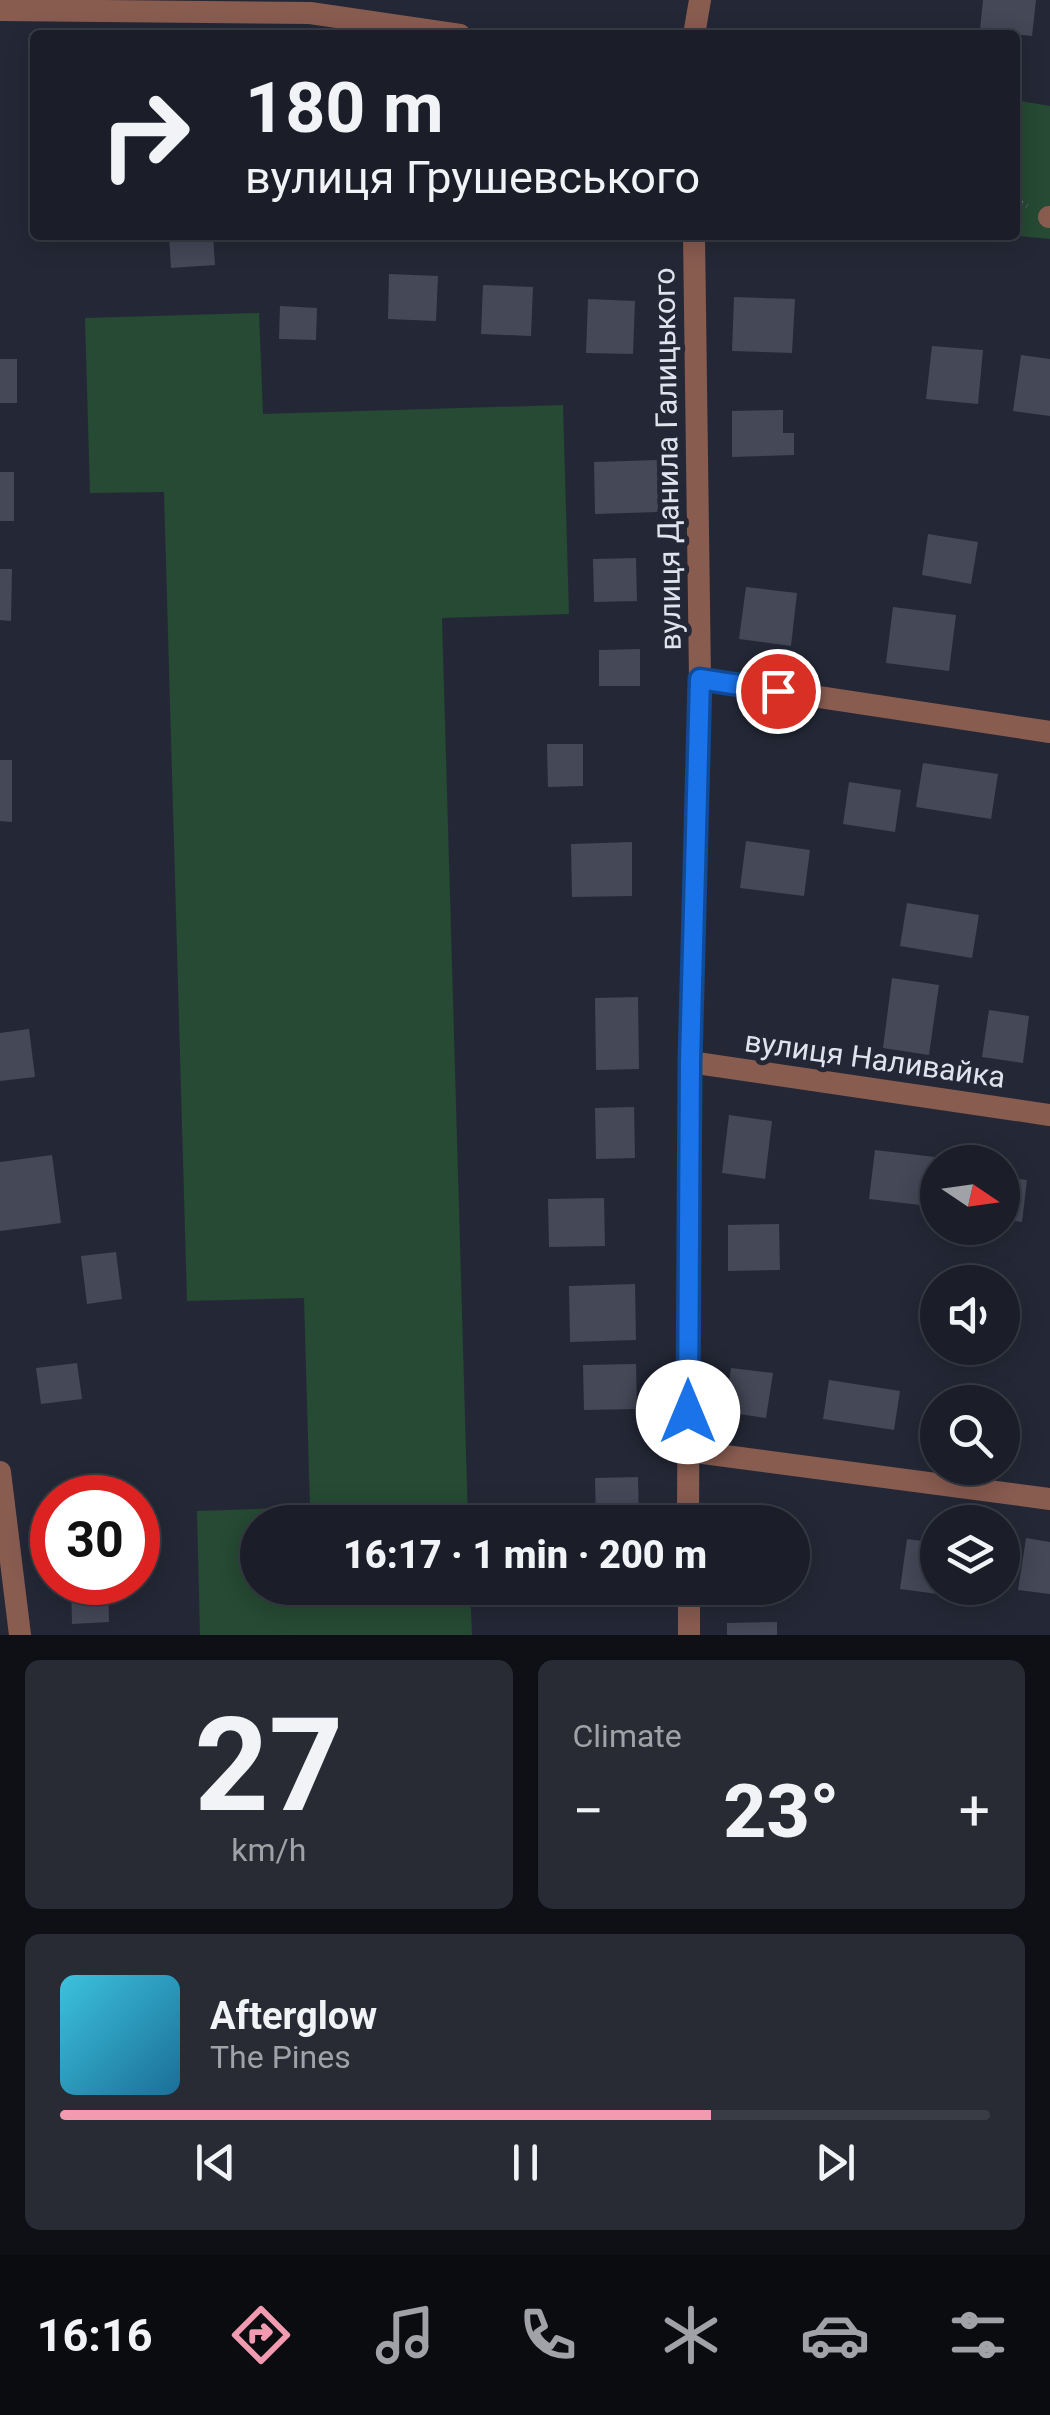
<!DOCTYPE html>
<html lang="en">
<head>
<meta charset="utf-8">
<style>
  body { margin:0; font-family:Roboto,sans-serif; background:#282b34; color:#f1f3f6; height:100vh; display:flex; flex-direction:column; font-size:38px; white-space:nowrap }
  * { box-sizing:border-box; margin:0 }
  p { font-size:32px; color:#a0a2a8 }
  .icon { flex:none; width:55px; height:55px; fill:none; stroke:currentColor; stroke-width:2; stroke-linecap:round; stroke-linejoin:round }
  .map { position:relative; height:1635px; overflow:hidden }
  .side { display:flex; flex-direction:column; gap:25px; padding:25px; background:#0f1016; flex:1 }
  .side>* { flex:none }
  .banner { position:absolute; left:30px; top:30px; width:990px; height:210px; border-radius:10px; box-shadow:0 5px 25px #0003,0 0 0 2px #393c45; background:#1b1e28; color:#f1f3f6; overflow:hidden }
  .needle { width:65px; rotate:103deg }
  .controls { position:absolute; left:920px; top:1145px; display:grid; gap:20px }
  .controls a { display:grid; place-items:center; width:100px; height:100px; border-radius:50%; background:#1b1e28; box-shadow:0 5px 25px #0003,0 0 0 2px #393c45; font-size:50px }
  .speed { position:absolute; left:30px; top:1475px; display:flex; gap:20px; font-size:50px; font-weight:700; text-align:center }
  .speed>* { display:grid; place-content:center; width:130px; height:130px; border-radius:50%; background:#1b1e28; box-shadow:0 5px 25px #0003,0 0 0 2px #393c45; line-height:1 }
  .speed .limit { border:15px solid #d22; background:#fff; color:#111 }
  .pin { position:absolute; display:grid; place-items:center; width:85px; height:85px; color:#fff; margin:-42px; border:5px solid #fff; border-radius:50%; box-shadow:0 2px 10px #0007 }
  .me { position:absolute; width:110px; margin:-55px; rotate:0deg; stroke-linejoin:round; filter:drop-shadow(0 0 8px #0008) }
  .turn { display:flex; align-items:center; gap:35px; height:210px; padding:0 50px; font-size:45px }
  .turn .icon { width:130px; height:130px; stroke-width:2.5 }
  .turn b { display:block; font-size:70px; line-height:85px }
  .big { font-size:75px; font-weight:800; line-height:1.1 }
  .side .tile { flex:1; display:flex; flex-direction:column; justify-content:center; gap:15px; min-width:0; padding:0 35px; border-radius:15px; background:#282b34 }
  .side .dial { align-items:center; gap:0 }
  .dial b { font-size:130px; line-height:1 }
  .song { display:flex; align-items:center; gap:30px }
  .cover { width:120px; height:120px; border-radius:15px; background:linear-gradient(135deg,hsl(190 70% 55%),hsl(200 70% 35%)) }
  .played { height:10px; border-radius:5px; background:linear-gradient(90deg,#f29aaf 70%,#393c45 70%) }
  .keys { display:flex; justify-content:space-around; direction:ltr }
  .heat { display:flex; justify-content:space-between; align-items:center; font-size:55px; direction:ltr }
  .side .tiles { flex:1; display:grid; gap:25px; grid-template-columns:1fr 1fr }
  .tile:last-child { grid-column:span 2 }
  .trip { position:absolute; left:240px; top:1505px; width:570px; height:100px; border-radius:50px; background:#1b1e28; box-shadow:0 5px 25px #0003,0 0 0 2px #393c45; font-weight:800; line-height:100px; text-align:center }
  .tabs { display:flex; height:160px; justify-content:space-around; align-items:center; background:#0b0c10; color:#a0a2a8 }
  .tabs .icon { width:70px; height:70px }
  .tabs .active { color:#f29aaf }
  .tabs b { font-size:45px; color:#f1f3f6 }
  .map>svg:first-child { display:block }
</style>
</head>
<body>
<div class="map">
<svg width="1050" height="1635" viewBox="0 0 1050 1635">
  <rect width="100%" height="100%" fill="#242836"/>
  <path fill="#264a33" d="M42 28 328 30 364 35H43Z
    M1015 100 1050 106V239L1008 235H1015Z
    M259 313 263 414 563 405 569 614 442 618 468 1522H258V1588H470L472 1635H200L197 1511 310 1507 304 1298 187 1301 164 492 90 493 85 318Z"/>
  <path fill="#444857" d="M983 0H1036L1032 36 980 30Z
    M169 235H213L215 265 171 268Z
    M389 274 438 276 436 321 388 319Z
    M483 285 533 287 531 336 481 334Z
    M734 297 795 299 792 353 732 351Z
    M588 299 635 301 633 354 586 353Z
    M280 306 317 308 316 340 279 339Z
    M932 346 983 350 978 404 926 399Z
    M1021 355 1050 359V416L1013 411Z
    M0 359H17V403H0Z
    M783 410V433H794V455L732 457V411Z
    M657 460 658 512 595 514 594 462Z
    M0 472H14V521H0Z
    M928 534 978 542 971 584 922 575Z
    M636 558 637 601 594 602 593 559Z
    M0 569H12L11 621 0 620Z
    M746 587 797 593 791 646 739 639Z
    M893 607 956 615 949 671 886 663Z
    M640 649V686H599V650Z
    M547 744H583V786L548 787Z
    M0 760H12V822L0 821Z
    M923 763 998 774 991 819 916 807Z
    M849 782 901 790 895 832 843 824Z
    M746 841 810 850 804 896 740 888Z
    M632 842V896L572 897 571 844Z
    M907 903 979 915 972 958 900 946Z
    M892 978 939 985 929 1055 883 1048Z
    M638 997 639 1069 596 1070 595 998Z
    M989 1010 1029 1016 1023 1063 982 1057Z
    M29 1029 35 1077 0 1081V1033Z
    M634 1107 635 1158 596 1159 595 1108Z
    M729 1115 772 1121 765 1179 722 1173Z
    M875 1150 935 1157 929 1206 869 1199Z
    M52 1155 61 1223 0 1231V1162Z
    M1002 1177 1027 1180 1022 1222 1002 1219Z
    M604 1198 605 1246 549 1247 548 1199Z
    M779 1224 780 1270 728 1271V1225Z
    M116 1252 122 1299 87 1304 81 1256Z
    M635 1284 636 1340 570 1342 569 1286Z
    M77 1363 82 1399 41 1404 36 1368Z
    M636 1364 637 1409 584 1410 583 1365Z
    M731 1368 773 1373 766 1418 725 1412Z
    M829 1380 900 1391 894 1430 823 1419Z
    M638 1477 639 1519 596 1520 595 1478Z
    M742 1513 795 1520V1522H741Z
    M1026 1538 1050 1542V1594L1018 1590Z
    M907 1539 938 1543V1588H969L968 1598 900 1589Z
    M71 1582H108L109 1622 72 1624Z
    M590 1588H640L641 1598 590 1599Z
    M777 1622V1635H727V1623Z"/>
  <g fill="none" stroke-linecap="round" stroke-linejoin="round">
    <path stroke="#757985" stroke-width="5" stroke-dasharray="8 5" stroke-linecap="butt" d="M1015 200 1027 206"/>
    <path stroke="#895c50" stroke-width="22" d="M0 10 310 13 460 35
      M694 35 700 0
      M1049 217H1050
      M700 679 1050 732
      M690 1062 1050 1115
      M688 1451 1050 1499
      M0 1472 20 1635
      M688 1522 690 1062 700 679 694 235
      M689 1588V1635"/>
  </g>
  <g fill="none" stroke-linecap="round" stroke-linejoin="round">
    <g stroke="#114b97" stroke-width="25">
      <path id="route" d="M688 1412 690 1062 700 679 778 691"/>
    </g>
    <use href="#route" stroke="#1a73e8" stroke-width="18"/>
  </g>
  <g text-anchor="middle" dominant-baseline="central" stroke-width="10" stroke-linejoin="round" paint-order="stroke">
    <g font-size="30" fill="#e0e3ed" stroke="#242836">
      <text transform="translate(667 459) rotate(-91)">вулиця Данила Галицького</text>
      <text transform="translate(875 1059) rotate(8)">вулиця Наливайка</text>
    </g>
  </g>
</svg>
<div class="controls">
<a><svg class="needle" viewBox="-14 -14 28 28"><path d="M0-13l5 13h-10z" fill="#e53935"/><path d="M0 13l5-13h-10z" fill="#a0a2a8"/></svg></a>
<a><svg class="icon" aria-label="sound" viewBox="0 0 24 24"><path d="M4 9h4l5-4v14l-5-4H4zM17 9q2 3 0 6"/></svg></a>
<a><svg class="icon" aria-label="search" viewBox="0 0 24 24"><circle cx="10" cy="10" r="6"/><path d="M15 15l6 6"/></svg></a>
<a><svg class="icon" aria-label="layers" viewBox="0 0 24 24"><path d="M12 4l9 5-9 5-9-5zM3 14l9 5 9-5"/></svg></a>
</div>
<div class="speed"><div class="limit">30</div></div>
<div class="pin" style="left:778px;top:691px;background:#d93025"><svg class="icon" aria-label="arrive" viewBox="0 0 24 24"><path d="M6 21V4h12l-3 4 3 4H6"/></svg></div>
<svg class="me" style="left:688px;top:1412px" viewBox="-20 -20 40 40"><circle r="19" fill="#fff"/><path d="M0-13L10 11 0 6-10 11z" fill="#1a73e8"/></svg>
<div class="trip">16:17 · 1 min · 200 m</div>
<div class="banner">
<div class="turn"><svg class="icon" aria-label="right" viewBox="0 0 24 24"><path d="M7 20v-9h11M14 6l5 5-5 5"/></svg><div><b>180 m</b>вулиця Грушевського</div></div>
</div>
</div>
<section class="side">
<div class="tiles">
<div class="tile dial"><b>27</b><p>km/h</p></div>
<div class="tile"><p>Climate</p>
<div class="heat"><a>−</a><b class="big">23°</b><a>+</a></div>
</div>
<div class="tile">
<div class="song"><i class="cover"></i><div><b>Afterglow</b><p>The Pines</p></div></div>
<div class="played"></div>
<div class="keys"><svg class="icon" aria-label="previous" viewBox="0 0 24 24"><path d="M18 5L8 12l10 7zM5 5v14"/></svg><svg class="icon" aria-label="pause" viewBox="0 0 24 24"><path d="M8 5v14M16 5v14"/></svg><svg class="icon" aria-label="next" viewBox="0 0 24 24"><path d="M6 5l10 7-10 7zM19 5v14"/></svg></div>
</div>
</div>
</section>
<nav class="tabs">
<b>16:16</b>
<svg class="icon active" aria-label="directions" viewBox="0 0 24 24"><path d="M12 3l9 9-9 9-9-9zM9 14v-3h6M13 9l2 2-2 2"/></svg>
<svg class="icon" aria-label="music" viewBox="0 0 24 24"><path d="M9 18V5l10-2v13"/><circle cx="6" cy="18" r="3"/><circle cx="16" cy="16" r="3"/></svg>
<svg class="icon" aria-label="phone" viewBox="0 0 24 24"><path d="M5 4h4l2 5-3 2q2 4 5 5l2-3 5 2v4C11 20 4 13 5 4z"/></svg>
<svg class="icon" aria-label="climate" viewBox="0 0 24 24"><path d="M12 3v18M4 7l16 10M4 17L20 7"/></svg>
<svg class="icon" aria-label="car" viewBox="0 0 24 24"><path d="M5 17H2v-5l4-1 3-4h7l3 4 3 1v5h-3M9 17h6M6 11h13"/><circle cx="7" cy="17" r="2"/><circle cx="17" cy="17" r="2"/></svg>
<svg class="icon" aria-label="filters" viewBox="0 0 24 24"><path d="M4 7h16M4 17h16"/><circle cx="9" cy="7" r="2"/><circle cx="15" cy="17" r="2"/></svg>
</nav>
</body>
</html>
